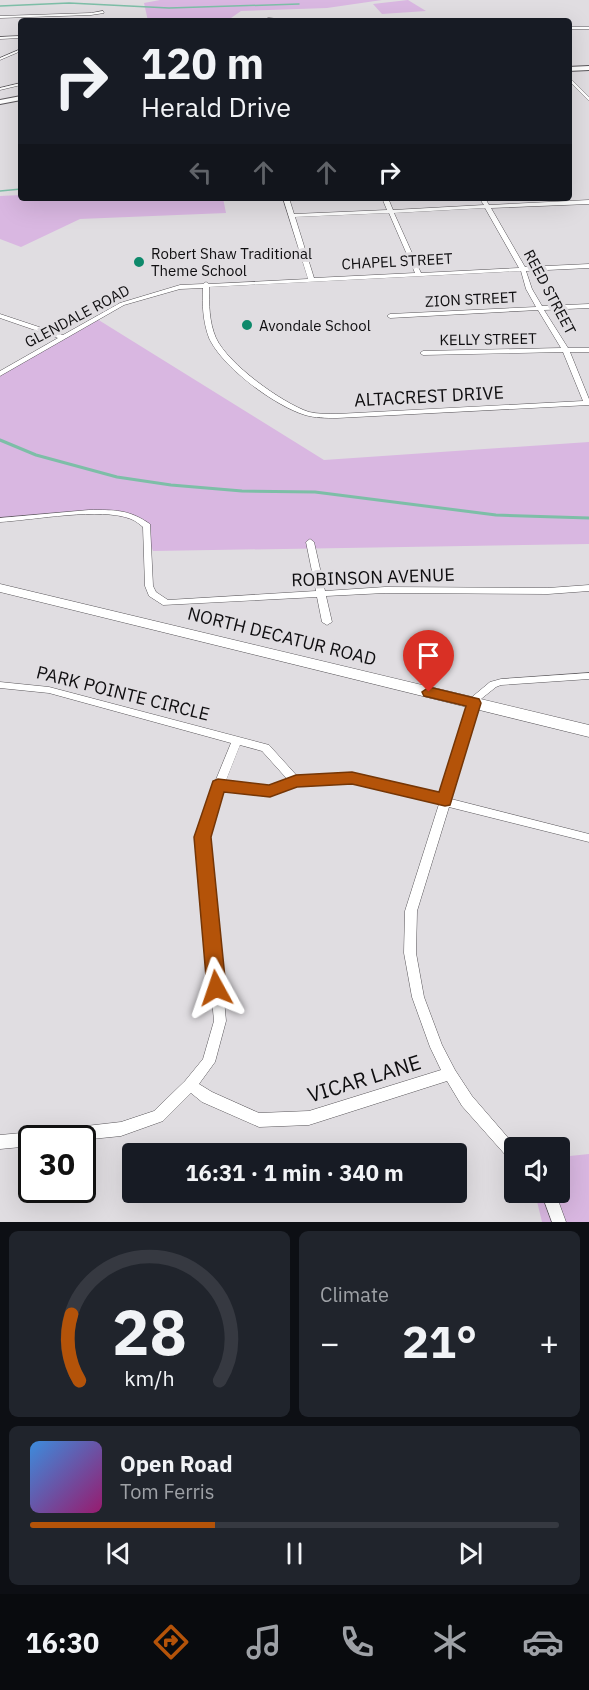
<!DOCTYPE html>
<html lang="en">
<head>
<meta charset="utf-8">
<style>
  body { margin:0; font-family:"IBM Plex Sans",sans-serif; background:#20242c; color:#f1f3f6; height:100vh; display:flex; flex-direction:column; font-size:22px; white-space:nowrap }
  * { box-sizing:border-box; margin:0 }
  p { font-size:20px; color:#9ea1a6 }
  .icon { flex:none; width:33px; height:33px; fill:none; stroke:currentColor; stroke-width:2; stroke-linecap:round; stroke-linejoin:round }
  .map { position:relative; height:1222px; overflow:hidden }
  .panel { display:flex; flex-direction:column; gap:9px; padding:9px; background:#0d0f14; flex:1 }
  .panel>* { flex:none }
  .banner { position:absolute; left:18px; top:18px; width:554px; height:183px; border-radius:6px; box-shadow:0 6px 24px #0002; background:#171b24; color:#f1f3f6; overflow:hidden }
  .buttons { position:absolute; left:504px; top:1137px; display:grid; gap:12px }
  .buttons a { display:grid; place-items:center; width:66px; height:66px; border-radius:6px; background:#171b24; box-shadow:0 6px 24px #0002; font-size:30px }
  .speed { position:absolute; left:18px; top:1125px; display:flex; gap:12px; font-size:30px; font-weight:700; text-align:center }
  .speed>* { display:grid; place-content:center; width:78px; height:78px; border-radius:50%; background:#171b24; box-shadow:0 6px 24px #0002; line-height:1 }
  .speed .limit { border:3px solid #111; border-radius:9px; background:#fff; color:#111 }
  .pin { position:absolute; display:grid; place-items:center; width:51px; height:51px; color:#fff; margin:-62px -26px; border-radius:50% 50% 50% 0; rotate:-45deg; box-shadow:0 0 6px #0007 }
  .pin .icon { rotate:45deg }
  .me { position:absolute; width:66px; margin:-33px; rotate:355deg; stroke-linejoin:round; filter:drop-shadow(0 0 4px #0008) }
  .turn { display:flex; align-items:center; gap:21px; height:126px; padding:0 24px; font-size:27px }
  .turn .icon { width:78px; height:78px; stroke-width:2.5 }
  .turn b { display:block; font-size:42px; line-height:51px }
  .lanes { display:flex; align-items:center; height:57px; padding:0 24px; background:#0003; justify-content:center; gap:30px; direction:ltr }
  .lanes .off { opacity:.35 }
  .big { font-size:45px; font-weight:800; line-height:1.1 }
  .panel .card { flex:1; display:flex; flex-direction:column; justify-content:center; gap:9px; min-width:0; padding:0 21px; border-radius:9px; background:#20242c }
  .panel .dial { align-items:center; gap:0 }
  .dial svg { height:156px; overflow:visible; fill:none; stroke:#363941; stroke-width:7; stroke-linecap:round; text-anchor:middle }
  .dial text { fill:#f1f3f6; stroke:none }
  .song { display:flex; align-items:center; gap:18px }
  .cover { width:72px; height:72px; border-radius:9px; background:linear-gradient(135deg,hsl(210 70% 55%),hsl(320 70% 35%)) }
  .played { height:6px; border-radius:3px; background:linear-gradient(90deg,#b45309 35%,#363941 35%) }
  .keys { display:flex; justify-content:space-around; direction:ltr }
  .heat { display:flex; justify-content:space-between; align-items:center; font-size:33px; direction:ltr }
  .panel .tiles { flex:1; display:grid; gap:9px; grid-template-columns:1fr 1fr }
  .card:last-child { grid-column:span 2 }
  .trip { position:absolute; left:122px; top:1143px; width:345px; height:60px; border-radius:6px; background:#171b24; box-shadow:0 6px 24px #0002; font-weight:800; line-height:60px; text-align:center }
  .menu { display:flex; height:96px; justify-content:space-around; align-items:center; background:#090b0e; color:#9ea1a6 }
  .menu .icon { width:42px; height:42px }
  .menu .active { color:#b45309 }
  .menu b { font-size:27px; color:#f1f3f6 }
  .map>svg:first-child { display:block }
</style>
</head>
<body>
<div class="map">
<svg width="589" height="1222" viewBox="0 0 589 1222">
  <rect width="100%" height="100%" fill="#e0dde1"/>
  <path fill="#d9b7e1" d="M160 0H382L327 8 241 11 231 18 148 21 144 3Z
    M408 0 426 11 382 14 373 4Z
    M21 195V198H223L226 213 80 219 21 247 0 239V196Z
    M97 319 324 460 589 442V544L153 551 141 522 108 513 0 518V373Z
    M589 1154V1222H542L535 1193 560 1192V1157Z"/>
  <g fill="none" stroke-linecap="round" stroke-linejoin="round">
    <path stroke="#7dbea7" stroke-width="1.5" d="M0 6 69 3 169 8 299 4
      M0 191 21 189"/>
    <path stroke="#7dbea7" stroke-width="3" d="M0 440 36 455 117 477 171 485 242 491 315 492 496 515 589 518"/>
    <g stroke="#59565a" stroke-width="1">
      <path id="minor" d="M103 11 104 13 91 15 0 18V16L91 13Z
        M269 18 288 20 290 21H258Z
        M568 27H589V29H568Z
        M21 36V38L0 39V37Z
        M21 49V51L0 60V58Z
        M568 76 589 97V101L568 80Z
        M21 83V85L0 90V88Z
        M283 198H289L294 214 387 210 382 198H388L393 210 484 205 479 198H485L489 205 589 200V204L491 208 525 267 589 264V268L526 271 532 289 542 306 589 304V308L544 310 568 348H589V352H570L589 399V405L337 418C326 418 315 418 305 415 275 406 222 367 209 338 203 322 202 304 203 288L180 289 124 305 0 376V371L58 338 0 318V314L63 335 120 303 180 285 203 284 206 282 209 284 308 279ZM485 208 519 268 421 273 394 213ZM389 213 415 273 314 278 295 217ZM521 271 526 289 536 307 390 314 387 316 390 318 538 310 561 348 423 351 420 353 423 355 563 352 583 401 337 414C328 414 318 414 309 412 282 403 228 364 216 338 209 322 209 304 209 287Z
        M89 510C115 510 128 509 150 524L153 586 156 592 168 600 316 591 306 542 310 539 314 542 325 591 385 587 548 588 589 585V591L548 594 385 593 326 596 332 622 327 625 322 622 317 597 163 605 149 596 145 586 143 527C139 524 136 521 131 519 101 507 34 520 0 522V518Z
        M589 673V679L501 685 496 687 481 699 451 799 589 834V842L449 807 417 911 416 953 424 997 442 1045 455 1070 472 1096 517 1148H514V1161L509 1159 462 1106 447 1081 309 1125 259 1127 202 1102 191 1093 163 1121 121 1136 82 1140V1138H32V1146L0 1149V1135L32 1132 37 1134 42 1131 121 1122 154 1111 185 1081 203 1059 214 1021 197 837 208 799 231 743 49 693 0 688V682L49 687 269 745 298 777 352 774 441 796 472 697 490 682 501 679ZM240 745 262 751 288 780 270 787 225 783ZM352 782 439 804 405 911 404 953 412 997 430 1047 441 1070 309 1111 259 1113 212 1092 199 1084 215 1062 226 1021 209 837 222 790 270 795 297 785Z
        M541 1192H555L566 1222H552Z"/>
    </g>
    <g stroke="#59565a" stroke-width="2">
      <path id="tertiary" d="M589 66V70L568 71V67Z
        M21 96V100L0 104V100Z"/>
    </g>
    <g stroke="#59565a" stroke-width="1">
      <path id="secondary" d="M0 584 589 725V737L0 592Z"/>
    </g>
    <use href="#minor" fill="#fff" fill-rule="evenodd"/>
    <use href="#tertiary" fill="#fff" fill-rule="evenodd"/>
    <use href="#secondary" fill="#fff" fill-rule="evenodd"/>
  </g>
  <path fill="#b45309" stroke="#753606" stroke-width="1.5" d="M429 687 479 699 481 703 450 805 445 806 352 784 297 787 270 797 224 792 211 837 226 988 223 994 216 997 210 994 207 988 194 837 213 781 218 779 269 785 296 775 352 772 439 792 466 706 424 696 422 692Z"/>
  <g fill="#0e896b" stroke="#e0dde1" stroke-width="2">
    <circle cx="139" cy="262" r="6"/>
    <circle cx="247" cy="325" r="6"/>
  </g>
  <g text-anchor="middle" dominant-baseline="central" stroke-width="6" stroke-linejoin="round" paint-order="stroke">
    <g font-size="15" fill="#0f0e10" stroke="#e0dde1" text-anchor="start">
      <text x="151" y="253">Robert Shaw Traditional<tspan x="151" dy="17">Theme School</tspan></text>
      <text x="259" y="325">Avondale School</text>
    </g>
    <g font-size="15" fill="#0f0e10" stroke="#e0dde1">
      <text transform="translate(397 261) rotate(-3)">CHAPEL STREET</text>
      <text transform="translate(550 292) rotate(62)">REED STREET</text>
      <text transform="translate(471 299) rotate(-3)">ZION STREET</text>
      <text transform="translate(77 316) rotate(-28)">GLENDALE ROAD</text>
      <text transform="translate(488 339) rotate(-1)">KELLY STREET</text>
    </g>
    <g font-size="18" fill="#0f0e10" stroke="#e0dde1">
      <text transform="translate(429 396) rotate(-3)">ALTACREST DRIVE</text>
      <text transform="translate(373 577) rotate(-2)">ROBINSON AVENUE</text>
      <text transform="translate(282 636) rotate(14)">NORTH DECATUR ROAD</text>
      <text transform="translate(123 693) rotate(14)">PARK POINTE CIRCLE</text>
    </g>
    <g font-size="21" fill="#0f0e10" stroke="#e0dde1">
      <text transform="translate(364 1078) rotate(-17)">VICAR LANE</text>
    </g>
  </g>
</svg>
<div class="buttons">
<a><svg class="icon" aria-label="sound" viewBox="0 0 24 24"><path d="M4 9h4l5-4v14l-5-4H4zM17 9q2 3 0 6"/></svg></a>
</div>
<div class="speed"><div class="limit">30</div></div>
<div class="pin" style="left:429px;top:692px;background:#d93025"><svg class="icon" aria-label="arrive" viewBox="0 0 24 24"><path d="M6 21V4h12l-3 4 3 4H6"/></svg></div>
<svg class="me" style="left:216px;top:988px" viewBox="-20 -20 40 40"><path d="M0-17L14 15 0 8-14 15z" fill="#b45309" stroke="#fff" stroke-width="4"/></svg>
<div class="trip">16:31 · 1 min · 340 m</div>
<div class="banner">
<div class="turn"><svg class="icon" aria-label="right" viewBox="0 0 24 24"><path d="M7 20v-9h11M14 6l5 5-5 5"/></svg><div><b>120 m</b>Herald Drive</div></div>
<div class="lanes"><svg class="icon off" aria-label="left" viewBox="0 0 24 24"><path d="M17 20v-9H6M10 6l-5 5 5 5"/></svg><svg class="icon off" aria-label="ahead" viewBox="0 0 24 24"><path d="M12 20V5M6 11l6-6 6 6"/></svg><svg class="icon off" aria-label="ahead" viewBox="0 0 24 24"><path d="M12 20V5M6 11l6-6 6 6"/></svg><svg class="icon" aria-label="right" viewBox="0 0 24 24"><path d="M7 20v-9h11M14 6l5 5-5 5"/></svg></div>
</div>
</div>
<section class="panel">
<div class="tiles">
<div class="card dial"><svg viewBox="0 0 100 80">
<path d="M14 69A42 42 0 1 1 86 69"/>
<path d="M14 69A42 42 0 0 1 10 35" stroke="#b45309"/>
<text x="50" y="56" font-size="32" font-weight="700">28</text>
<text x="50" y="72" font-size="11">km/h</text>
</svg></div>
<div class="card"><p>Climate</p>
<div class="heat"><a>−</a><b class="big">21°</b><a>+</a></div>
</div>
<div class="card">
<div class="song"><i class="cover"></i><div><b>Open Road</b><p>Tom Ferris</p></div></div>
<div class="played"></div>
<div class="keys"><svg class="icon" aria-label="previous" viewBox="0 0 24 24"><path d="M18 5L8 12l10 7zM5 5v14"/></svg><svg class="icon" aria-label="pause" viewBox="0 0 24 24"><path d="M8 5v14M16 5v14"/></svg><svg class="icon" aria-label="next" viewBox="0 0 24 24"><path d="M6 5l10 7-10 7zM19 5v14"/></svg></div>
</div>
</div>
</section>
<nav class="menu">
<b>16:30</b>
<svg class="icon active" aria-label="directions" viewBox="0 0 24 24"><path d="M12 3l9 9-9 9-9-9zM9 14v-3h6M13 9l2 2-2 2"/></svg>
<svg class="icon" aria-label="music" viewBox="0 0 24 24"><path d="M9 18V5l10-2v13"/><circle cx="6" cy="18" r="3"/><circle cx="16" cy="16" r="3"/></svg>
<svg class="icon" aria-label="phone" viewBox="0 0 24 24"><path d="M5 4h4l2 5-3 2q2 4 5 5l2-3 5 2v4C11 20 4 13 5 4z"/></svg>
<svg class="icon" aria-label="climate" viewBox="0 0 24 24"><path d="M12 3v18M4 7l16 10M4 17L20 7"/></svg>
<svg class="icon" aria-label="car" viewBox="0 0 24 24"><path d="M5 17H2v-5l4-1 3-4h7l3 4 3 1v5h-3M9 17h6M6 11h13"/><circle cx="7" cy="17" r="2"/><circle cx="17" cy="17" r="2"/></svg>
</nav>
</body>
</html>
